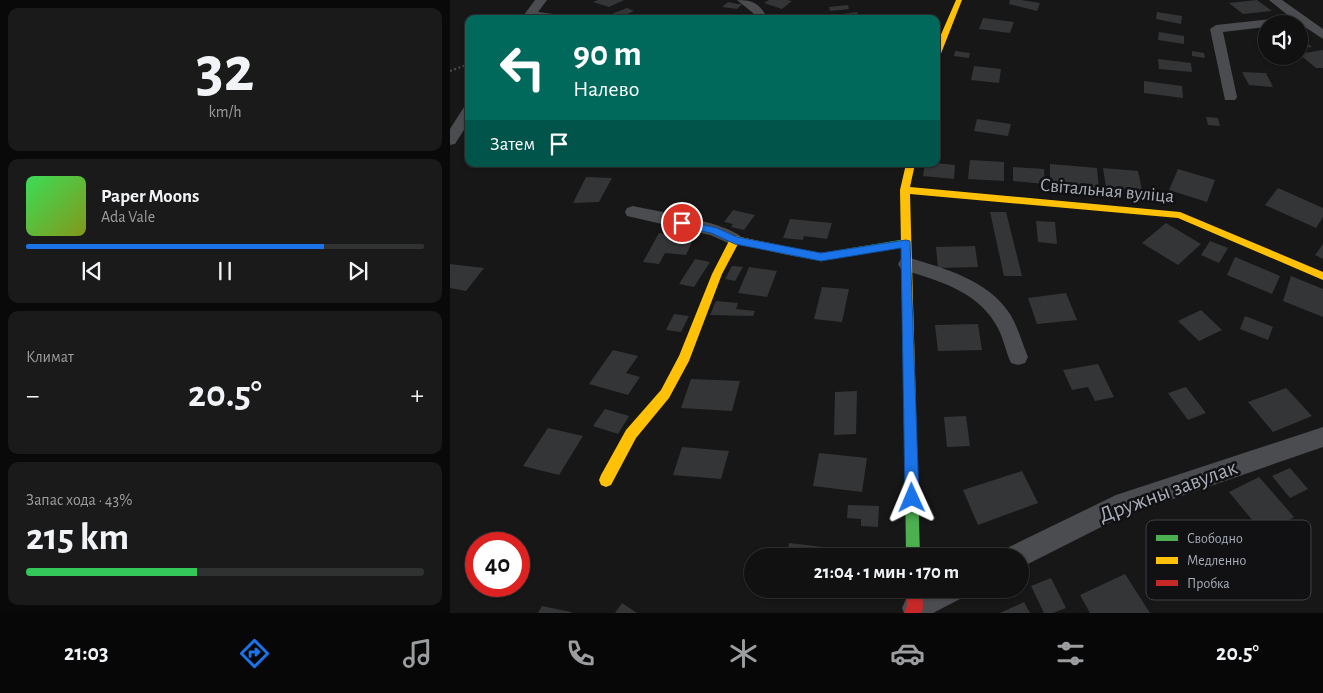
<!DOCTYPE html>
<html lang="ru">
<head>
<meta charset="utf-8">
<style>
  body { margin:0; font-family:"Alegreya Sans",sans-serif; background:#1a1a1a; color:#f1f3f6; height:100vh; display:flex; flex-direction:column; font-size:19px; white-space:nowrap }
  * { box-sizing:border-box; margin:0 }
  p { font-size:16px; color:#9c9d9f }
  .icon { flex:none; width:28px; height:28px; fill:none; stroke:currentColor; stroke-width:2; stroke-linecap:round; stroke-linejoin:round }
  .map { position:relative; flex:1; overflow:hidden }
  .details { display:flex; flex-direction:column; gap:8px; padding:8px; background:#090909; width:450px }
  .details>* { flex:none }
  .top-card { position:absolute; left:15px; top:15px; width:475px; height:152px; border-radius:10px; box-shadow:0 1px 4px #0004,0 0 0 1px #303131; background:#00695c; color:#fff; overflow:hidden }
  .controls { position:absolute; left:808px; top:15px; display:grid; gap:10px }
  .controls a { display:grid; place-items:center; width:50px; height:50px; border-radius:50%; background:#111; box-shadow:0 1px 4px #0004,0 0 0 1px #303131; font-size:25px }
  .speed { position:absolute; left:15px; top:532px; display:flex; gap:10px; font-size:25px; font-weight:700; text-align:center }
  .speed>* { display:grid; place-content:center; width:65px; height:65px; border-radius:50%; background:#111; box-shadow:0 1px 4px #0004,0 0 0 1px #303131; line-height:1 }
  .speed .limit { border:8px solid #d22; background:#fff; color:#111 }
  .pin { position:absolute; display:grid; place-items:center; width:42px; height:42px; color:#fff; margin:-21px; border:2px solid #fff; border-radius:50%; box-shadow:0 1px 5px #0007 }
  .me { position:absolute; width:55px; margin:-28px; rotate:359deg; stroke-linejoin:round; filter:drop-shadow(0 0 4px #0008) }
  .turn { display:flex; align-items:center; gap:18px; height:105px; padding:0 25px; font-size:22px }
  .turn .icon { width:65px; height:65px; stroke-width:2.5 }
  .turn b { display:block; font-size:35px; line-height:42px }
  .then { display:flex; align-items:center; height:48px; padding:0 25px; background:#0003; gap:10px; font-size:19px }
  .big { font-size:38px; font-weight:600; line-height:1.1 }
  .details .card { flex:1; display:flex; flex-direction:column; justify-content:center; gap:8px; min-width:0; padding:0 18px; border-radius:10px; background:#1a1a1a }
  .details .dial { align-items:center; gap:0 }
  .dial b { font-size:65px; line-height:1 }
  .song { display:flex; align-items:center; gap:15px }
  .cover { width:60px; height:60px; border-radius:8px; background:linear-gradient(135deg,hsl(130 70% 55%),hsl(70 70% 35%)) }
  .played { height:5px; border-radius:2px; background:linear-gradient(90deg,#1a73e8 75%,#303131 75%) }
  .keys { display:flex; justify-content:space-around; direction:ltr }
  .heat { display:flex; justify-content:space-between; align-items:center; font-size:28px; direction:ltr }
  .charge { height:8px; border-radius:4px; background:linear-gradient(90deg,#34c759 43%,#303131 0) }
  .trip { position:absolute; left:294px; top:548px; width:285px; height:50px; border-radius:25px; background:#111; box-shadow:0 1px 4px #0004,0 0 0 1px #303131; font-weight:600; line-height:50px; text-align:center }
  .tab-bar { display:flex; height:80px; justify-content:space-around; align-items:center; background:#070707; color:#9c9d9f }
  .tab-bar .icon { width:35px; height:35px }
  .tab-bar .selected { color:#1a73e8 }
  .tab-bar b { font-size:22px; color:#f1f3f6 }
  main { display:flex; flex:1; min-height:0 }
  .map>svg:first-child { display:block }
</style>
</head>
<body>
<main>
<section class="details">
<div class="card dial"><b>32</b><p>km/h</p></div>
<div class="card">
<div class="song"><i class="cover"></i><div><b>Paper Moons</b><p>Ada Vale</p></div></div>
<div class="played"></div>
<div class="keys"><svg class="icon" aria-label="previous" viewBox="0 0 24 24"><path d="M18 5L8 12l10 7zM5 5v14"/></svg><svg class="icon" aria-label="pause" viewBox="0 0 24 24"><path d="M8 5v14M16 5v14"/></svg><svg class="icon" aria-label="next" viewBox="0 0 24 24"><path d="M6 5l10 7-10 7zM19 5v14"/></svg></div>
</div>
<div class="card"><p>Климат</p>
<div class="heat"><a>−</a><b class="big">20.5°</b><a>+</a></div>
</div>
<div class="card"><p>Запас хода · 43%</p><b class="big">215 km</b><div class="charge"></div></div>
</section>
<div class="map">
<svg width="873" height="613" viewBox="0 0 873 613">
  <rect width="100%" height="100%" fill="#171717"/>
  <path fill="#343537" d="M148 0H174L159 7 143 2Z
    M319 0H337L342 1 332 9 314 3Z
    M560 0H571L590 3 587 11 559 4Z
    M807 0 822 11 793 14 779 3Z
    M278 2 288 4H292L287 9 272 7Z
    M398 5 399 9 380 11 379 7Z
    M177 8 184 11 166 19 159 15Z
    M407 12 410 19H380L379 16Z
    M707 12 732 16 731 24 706 19Z
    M533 18 564 22 560 33 529 29Z
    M709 32 734 36V44L708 40Z
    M849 35 862 47 849 48Z
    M873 50V68H866L849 54Z
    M505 51 520 53 519 58 504 56Z
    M742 51 754 53 755 58 742 56Z
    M708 59 741 63 742 72 709 69Z
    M524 66 551 69 549 83 521 80Z
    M792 72 816 73 823 87 799 85Z
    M694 81 732 86 733 98 694 93Z
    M756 117 768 118 770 126 758 125Z
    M527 119 561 124 558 136 524 131Z
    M520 160 554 162V181L518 179Z
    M486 163 505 165 504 179 473 176 475 164Z
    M600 164 647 168 649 189 600 185Z
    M563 167 594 169 595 184 563 181Z
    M653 168 688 171 692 190 656 187Z
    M728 169 765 180 757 202 719 190Z
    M136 177 162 178 149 202 123 203Z
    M828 188 873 208V217L866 228 815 205Z
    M283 210 305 215 294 230 281 227 283 224 274 222Z
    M540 212H556L572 276H554Z
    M340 219 382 223 377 239 354 236 353 240 333 238Z
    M586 221 605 222 607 244 588 242Z
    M716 223 751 244 728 265 692 243Z
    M209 233 226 235 223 240 242 242 236 255 215 253 209 264 193 262Z
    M760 241 778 248 769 263 751 255Z
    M873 244V259L865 255Z
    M525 246 528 267 488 268 486 247Z
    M785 257 830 276 822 294 777 275Z
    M245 259 260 262 244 287 229 284Z
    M0 264 34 268 16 291 0 288Z
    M282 266 293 267 285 281 275 279Z
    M299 267 327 271 317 297 288 293Z
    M841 276 873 289V317L833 301Z
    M372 287 399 289 392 322 364 319Z
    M616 293 627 320 587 324 578 298Z
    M266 301 288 303 286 309 305 311 303 316 260 315Z
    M751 310 772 330 749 341 728 321Z
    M224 314 239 316 231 332 216 330Z
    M795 316 823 327 818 340 790 329Z
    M528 324 532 350 488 351 485 325Z
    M163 350 188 356 176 373 190 377 178 395 139 384Z
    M648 364 664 397 645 401 638 387 622 390 613 370Z
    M241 379 290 381 282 411 231 408Z
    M736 387 756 413 738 420 718 393Z
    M836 388 862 416 823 432 798 402Z
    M407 391 406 434 384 435 385 392Z
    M155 409 179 416 168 434 143 426Z
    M516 416 520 446 497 447 494 417Z
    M98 428 133 436 109 475 73 466Z
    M232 447 279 451 271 479 223 475Z
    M369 453 417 458 412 492 363 486Z
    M840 468 858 489 840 498 822 476Z
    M572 471 588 503 528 525 513 490Z
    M809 477 844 517 813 533 779 492Z
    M398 505 429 506 428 527 411 526V519L397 518Z
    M339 543 390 549 389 556H337Z
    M675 574 700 613H640L630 595Z
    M601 578 616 608 603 613H594L581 586Z
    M574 602 580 613H550Z
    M172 603 187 613H165Z
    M92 606 121 612V613H88Z"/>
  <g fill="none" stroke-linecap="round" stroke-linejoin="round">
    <path stroke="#4d4e52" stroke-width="2" stroke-dasharray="2 2.5" stroke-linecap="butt" d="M0 71 19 64"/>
    <path fill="#4b4c50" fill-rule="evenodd" d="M85 0H97L88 12 111 15 117 19H71Z
      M287 0C304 0 310 4 318 19H306L303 13Z
      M819 0H832L873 29V39L849 23 816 24V27L773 32 787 97 785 100H775L760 29 766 25 840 17Z
      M19 106V122L5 144 0 145V129L14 107Z
      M183 206C204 211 284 223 294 240L291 244 285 246 260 235 177 216 175 212 177 208Z
      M457 257C495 269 537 279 560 314 568 327 572 343 578 357L575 363 568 365 561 363C555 350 553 335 545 323 525 290 486 280 451 269L448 264 451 259Z
      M873 427V447L671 517 570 568V556H556L559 547 666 495Z
      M476 589H516L512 598 483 613H454L452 608 456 599Z"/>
    <path fill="#4caf50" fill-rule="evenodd" d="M456 239 460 240 461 243 460 246 371 261 339 255 334 251 339 247 371 253Z
      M460 403 465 405 466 409 470 556H456L454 409 455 405Z"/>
    <path fill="#ffc107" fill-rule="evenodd" d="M506 0H512L490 56 486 58V46Z
      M456 164H465L460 187 730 212 873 272V280L728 218 460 194 466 409 465 413 460 415 455 413 454 409 450 190Z
      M285 236 339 247 344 251 339 255 288 244 272 274 239 361 219 398 186 438 161 485 156 487 151 485 149 480 151 475 176 430 211 390 229 356 262 274 281 237Z"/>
    <path fill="#c62828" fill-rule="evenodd" d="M456 589H472L473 608 471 613H454L457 606Z"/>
  </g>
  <path fill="#1a73e8" stroke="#114b97" d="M232 220 267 228 287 237 371 253 456 240 460 241 469 498 467 503 462 505 457 503 455 498 451 248 371 261 285 244 261 233 228 226V221Z"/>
  <g text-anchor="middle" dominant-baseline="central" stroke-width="5" stroke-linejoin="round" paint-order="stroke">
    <g font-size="19" fill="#a8adb8" stroke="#111113">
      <text transform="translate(657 191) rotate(5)">Світальная вуліца</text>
    </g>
    <g font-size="22" fill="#a8adb8" stroke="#111113">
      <text transform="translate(718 491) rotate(-20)">Дружны завулак</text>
    </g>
  </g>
  <rect x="696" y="520" width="165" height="80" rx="8" fill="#111113" stroke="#3e4045" stroke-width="1"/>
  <rect x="706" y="535" width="22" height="6" fill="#4caf50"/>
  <rect x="706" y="557" width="22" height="7" fill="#ffc107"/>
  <rect x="706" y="580" width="22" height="6" fill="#c62828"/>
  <g font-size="14" fill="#a8adb8">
    <text x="737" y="543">Свободно</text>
    <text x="737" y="565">Медленно</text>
    <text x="737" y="588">Пробка</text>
  </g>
</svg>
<div class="controls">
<a><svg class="icon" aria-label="sound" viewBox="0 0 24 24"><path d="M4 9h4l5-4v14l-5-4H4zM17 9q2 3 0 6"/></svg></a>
</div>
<div class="speed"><div class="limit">40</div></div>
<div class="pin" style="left:232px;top:223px;background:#d93025"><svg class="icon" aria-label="arrive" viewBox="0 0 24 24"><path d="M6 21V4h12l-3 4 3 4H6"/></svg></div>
<svg class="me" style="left:462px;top:498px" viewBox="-20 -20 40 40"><path d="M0-17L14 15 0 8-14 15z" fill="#1a73e8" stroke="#fff" stroke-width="4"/></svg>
<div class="trip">21:04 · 1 мин · 170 m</div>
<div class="top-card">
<div class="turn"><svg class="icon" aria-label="left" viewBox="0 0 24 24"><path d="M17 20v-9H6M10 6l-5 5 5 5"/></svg><div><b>90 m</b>Налево</div></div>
<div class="then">Затем<svg class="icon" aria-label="arrive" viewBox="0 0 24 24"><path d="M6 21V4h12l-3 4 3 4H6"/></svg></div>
</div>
</div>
</main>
<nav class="tab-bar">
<b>21:03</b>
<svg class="icon selected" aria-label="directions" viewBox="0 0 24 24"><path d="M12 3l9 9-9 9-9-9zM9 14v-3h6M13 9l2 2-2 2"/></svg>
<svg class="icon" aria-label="music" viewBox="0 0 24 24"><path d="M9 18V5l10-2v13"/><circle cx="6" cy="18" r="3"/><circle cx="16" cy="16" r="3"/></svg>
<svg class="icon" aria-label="phone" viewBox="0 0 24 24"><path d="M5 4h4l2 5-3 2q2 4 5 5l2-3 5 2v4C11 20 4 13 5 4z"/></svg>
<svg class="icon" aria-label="climate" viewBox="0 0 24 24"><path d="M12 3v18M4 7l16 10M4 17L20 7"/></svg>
<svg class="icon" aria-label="car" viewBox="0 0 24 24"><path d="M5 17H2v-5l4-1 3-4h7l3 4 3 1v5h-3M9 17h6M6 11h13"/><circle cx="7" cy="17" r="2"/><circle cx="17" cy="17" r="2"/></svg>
<svg class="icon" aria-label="filters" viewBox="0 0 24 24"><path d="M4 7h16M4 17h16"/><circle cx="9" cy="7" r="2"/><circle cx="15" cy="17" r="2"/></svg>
<b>20.5°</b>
</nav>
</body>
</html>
